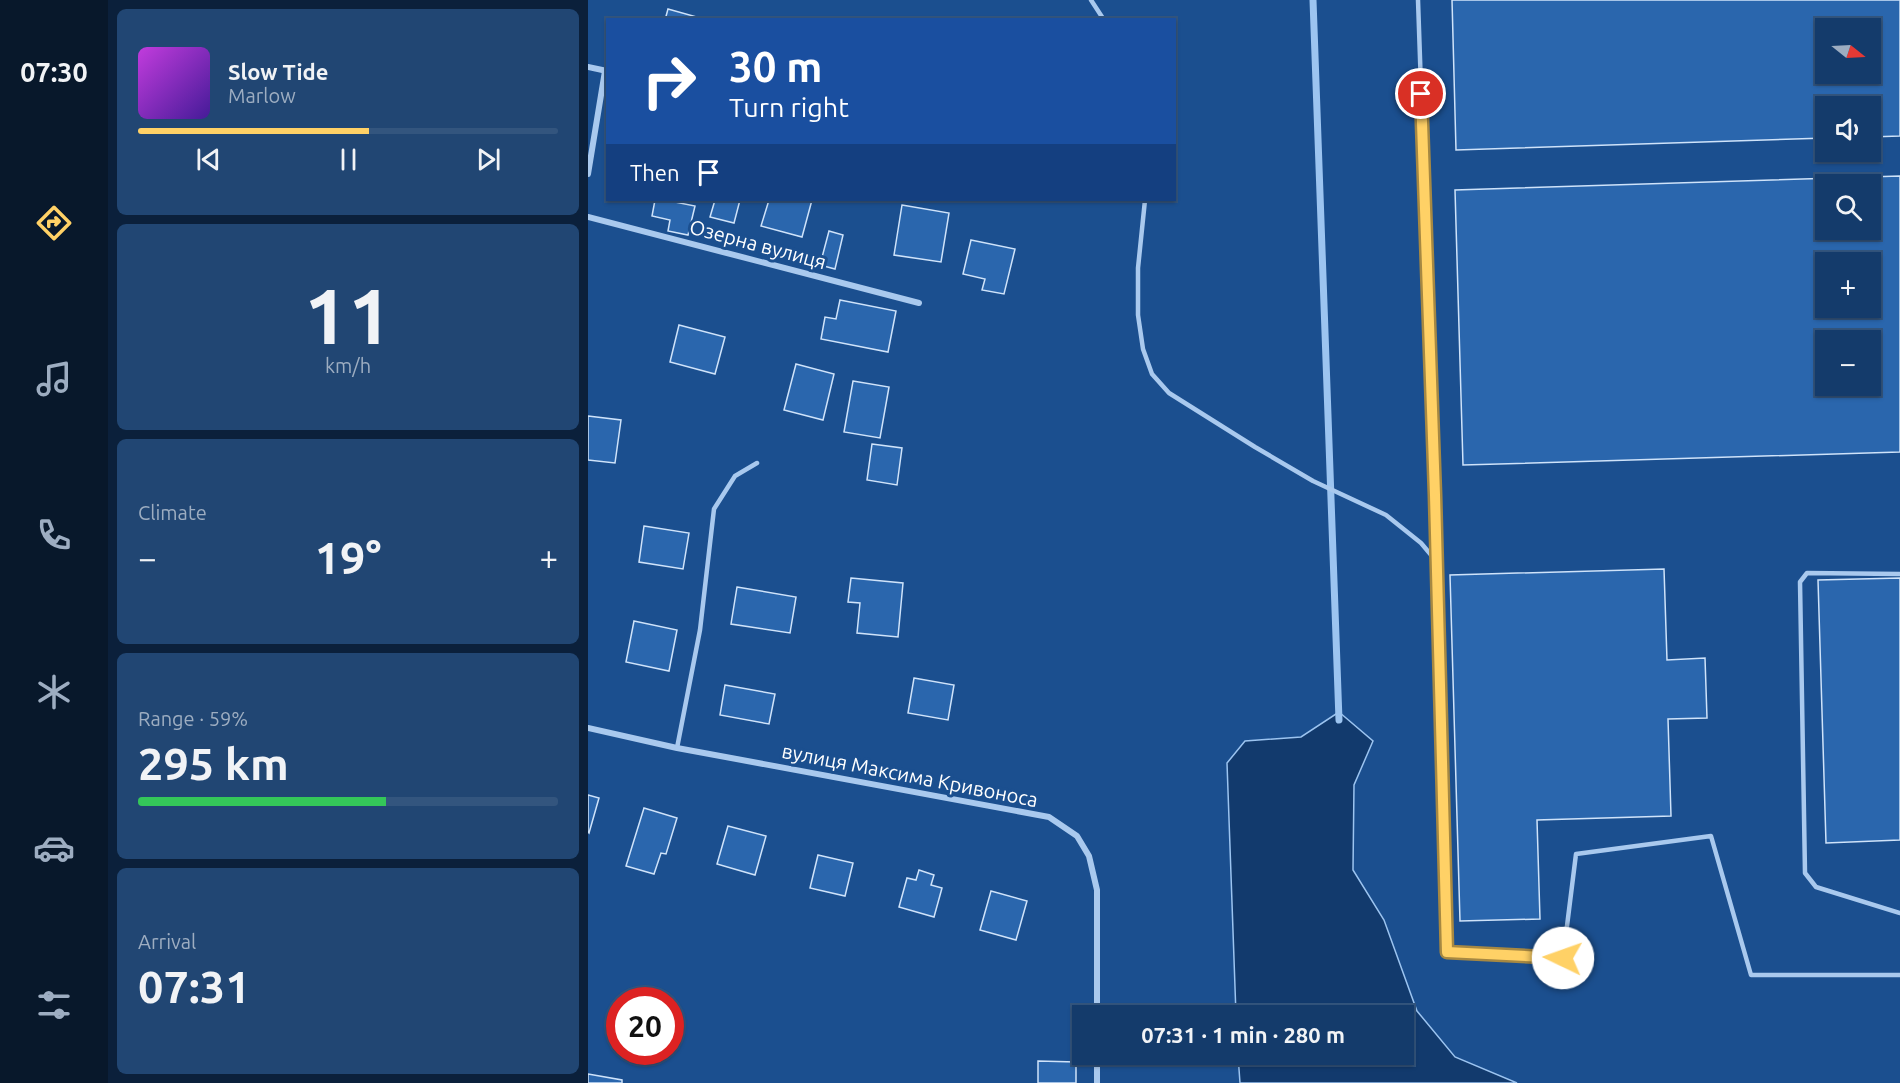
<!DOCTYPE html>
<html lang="en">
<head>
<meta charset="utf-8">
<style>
  body { margin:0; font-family:Ubuntu,sans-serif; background:#214673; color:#f1f3f6; height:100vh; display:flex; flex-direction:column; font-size:22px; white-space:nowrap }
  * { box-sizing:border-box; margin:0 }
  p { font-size:20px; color:#9dadc1 }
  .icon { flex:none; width:33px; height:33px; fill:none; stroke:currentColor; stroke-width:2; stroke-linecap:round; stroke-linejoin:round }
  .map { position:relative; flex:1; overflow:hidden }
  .details { display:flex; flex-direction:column; gap:9px; padding:9px; background:#0b203b; width:480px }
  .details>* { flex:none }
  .guide { position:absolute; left:18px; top:18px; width:570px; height:183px; border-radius:0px; box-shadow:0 2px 4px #0004,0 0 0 2px #33557e; background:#1a4fa0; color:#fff; overflow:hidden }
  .needle { width:39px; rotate:108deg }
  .controls { position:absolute; left:1227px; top:18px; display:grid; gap:12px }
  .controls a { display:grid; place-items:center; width:66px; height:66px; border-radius:0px; background:#143b6b; box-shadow:0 2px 4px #0004,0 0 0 2px #33557e; font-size:30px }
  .speed { position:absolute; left:18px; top:987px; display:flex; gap:12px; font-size:30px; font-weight:700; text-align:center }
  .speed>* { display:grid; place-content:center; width:78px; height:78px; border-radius:50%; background:#143b6b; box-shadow:0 2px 4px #0004,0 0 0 2px #33557e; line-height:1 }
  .speed .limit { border:9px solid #d22; background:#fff; color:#111 }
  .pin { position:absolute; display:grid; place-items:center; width:51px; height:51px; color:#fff; margin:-26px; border:3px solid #fff; border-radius:50%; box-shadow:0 2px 6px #0007 }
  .me { position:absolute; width:66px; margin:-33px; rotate:273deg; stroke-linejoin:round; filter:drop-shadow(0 0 4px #0008) }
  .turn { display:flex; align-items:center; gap:21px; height:126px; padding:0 24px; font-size:27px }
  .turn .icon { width:78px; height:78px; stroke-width:2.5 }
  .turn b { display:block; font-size:42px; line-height:51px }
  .then { display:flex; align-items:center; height:57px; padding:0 24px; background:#0003; gap:12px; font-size:22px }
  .big { font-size:45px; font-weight:700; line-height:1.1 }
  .details .widget { flex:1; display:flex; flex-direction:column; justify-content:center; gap:9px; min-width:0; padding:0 21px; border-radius:9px; background:#214673 }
  .details .dial { align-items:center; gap:0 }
  .dial b { font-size:78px; line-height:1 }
  .song { display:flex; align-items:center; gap:18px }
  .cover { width:72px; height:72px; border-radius:9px; background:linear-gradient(135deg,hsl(290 70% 55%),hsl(260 70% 35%)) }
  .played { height:6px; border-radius:3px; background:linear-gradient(90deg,#ffd166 55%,#33557e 55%) }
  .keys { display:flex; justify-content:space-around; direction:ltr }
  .heat { display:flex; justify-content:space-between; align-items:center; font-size:33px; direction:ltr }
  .charge { height:9px; border-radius:4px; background:linear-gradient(90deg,#34c759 59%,#33557e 0) }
  .trip { position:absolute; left:484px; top:1005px; width:342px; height:60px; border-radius:0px; background:#143b6b; box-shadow:0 2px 4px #0004,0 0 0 2px #33557e; font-weight:700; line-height:60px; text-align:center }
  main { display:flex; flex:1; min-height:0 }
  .tabs { display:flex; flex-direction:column; width:108px; justify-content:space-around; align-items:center; background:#08182b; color:#9dadc1 }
  .tabs .icon { width:42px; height:42px }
  .tabs .on { color:#ffd166 }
  .tabs b { font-size:27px; color:#f1f3f6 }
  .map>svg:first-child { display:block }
</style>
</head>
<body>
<main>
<nav class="tabs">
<b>07:30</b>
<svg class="icon on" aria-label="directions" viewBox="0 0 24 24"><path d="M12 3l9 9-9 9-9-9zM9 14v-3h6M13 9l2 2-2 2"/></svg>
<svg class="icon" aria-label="music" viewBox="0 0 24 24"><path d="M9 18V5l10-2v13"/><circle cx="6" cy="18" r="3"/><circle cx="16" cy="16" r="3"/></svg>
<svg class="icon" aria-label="phone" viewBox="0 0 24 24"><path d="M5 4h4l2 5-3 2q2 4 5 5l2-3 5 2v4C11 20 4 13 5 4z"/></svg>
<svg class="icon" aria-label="climate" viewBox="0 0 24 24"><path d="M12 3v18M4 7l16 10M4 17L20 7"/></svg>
<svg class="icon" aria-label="car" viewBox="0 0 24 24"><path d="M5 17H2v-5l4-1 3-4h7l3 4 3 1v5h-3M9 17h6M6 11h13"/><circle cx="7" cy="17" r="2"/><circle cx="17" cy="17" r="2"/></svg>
<svg class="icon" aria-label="filters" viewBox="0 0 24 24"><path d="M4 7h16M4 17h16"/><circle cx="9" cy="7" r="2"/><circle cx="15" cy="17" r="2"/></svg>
</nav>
<section class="details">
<div class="widget">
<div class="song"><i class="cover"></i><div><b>Slow Tide</b><p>Marlow</p></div></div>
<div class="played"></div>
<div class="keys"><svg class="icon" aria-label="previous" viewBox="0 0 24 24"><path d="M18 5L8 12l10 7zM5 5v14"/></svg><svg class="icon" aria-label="pause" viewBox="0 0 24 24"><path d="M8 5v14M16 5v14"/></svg><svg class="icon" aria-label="next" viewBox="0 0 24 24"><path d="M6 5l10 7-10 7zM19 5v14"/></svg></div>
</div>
<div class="widget dial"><b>11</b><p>km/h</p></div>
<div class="widget"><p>Climate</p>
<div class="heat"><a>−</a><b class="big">19°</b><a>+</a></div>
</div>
<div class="widget"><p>Range · 59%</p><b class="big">295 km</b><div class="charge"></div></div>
<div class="widget"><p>Arrival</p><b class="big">07:31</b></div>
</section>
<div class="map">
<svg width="1312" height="1083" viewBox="0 0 1312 1083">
  <rect width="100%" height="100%" fill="#1b4f8f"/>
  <path fill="#123a6d" stroke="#9cc4f0" stroke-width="1.5" d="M751 712 785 741 766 785 765 870 796 920 829 1011 867 1057 929 1083H652L650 1055 816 1054V1016L648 1015 639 763 657 741 713 737Z"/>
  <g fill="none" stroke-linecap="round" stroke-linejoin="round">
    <path stroke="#9cc4f0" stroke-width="7" d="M725 0 751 720"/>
  </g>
  <path fill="#2a66ad" stroke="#cfe3fa" stroke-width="1.5" fill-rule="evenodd" d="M864 0H1312V136L1282 137V106H1238V138L868 150ZM1238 28H1282V74H1238Z
    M80 9 116 19V20H77Z
    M1312 176V452L875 465 867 190ZM1238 184H1282V230H1238ZM1238 262H1282V308H1238ZM1238 340H1282V386H1238Z
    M67 200H77L107 206 100 235 80 231 82 220 64 216Z
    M127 200H152L146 223 122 217Z
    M181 200H224L214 237 173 226Z
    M314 205 361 213 353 262 306 255Z
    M241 231 255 235 247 269 232 265Z
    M383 240 427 249 416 294 394 290 397 279 375 274Z
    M252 300 308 311 300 352 233 339 237 317 248 319Z
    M91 325 137 337 127 374 82 362Z
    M208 364 246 374 235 420 196 410Z
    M265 381 301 387 292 438 256 432Z
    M0 416 33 420 27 463 0 460Z
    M284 444 314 448 309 485 279 480Z
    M56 526 101 533 95 569 51 562Z
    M1076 569 1079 660 1117 658 1119 718 1080 719 1083 816 949 820 952 919 872 921 862 575Z
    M263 578 315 583 310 637 269 633 272 603 260 602Z
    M1312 578V840L1238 843 1230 580Z
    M149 587 208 597 202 633 143 624Z
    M46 621 89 630 81 671 38 662Z
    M326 678 366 685 360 720 320 713Z
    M137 685 187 694 181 724 132 715Z
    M0 795 11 798 1 833 0 832Z
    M56 808 89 818 78 854 73 853 66 874 38 866Z
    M140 826 178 836 167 875 129 864Z
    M230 855 265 863 257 896 222 888Z
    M331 870 346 875 343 885 354 888 346 917 311 907 319 878 328 880Z
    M403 891 439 901 428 940 392 930Z
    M450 1061 488 1062V1083H450Z
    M0 1074 34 1080V1083H0Z"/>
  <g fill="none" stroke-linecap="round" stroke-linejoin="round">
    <path stroke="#a9c9ee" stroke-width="4.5" d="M503 0 516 20
      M830 0 847 495 859 952 975 958 988 854 1123 836 1163 975H1312
      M557 200 550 268V315L555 349 564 374 581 393 667 447 725 481 798 515 833 543 849 562
      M1312 574 1219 573 1212 582 1217 873 1228 887 1312 913
      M89 748 112 630 126 509 147 476 169 463"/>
    <path stroke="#a9c9ee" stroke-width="6" d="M0 67 19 71
      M0 174 17 71
      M0 217 331 303
      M0 728 89 748 461 817 489 836 501 856 509 890V1016
      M509 1054V1083"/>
  </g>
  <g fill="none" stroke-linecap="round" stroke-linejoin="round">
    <g stroke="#a68842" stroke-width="15">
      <path id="route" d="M833 94 847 495 859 952 975 958"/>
    </g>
    <use href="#route" stroke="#ffd166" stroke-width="10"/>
  </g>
  <g text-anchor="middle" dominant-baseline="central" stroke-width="6" stroke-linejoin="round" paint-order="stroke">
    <g font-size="20" fill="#fff" stroke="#1b4f8f">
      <text transform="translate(170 244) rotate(15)">Озерна вулиця</text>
      <text transform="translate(322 775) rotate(11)">вулиця Максима Кривоноса</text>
    </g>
  </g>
</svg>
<div class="controls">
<a><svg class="needle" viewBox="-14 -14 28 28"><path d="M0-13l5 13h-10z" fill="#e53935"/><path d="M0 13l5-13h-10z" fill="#9dadc1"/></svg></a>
<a><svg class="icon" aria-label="sound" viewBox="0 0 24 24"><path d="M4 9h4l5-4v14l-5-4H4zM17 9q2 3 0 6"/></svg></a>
<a><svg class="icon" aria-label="search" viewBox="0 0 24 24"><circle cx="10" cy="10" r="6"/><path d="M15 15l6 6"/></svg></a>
<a>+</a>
<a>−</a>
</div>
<div class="speed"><div class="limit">20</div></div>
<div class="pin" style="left:833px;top:94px;background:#d93025"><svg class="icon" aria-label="arrive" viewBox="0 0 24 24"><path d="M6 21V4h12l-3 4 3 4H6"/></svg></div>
<svg class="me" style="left:975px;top:958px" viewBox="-20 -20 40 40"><circle r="19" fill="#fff"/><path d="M0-13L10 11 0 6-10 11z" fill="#ffd166"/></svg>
<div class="trip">07:31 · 1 min · 280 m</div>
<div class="guide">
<div class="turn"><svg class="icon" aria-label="right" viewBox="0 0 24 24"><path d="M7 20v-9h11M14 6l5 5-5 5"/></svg><div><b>30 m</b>Turn right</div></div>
<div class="then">Then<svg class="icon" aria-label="arrive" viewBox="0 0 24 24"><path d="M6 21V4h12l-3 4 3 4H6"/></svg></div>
</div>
</div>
</main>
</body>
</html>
